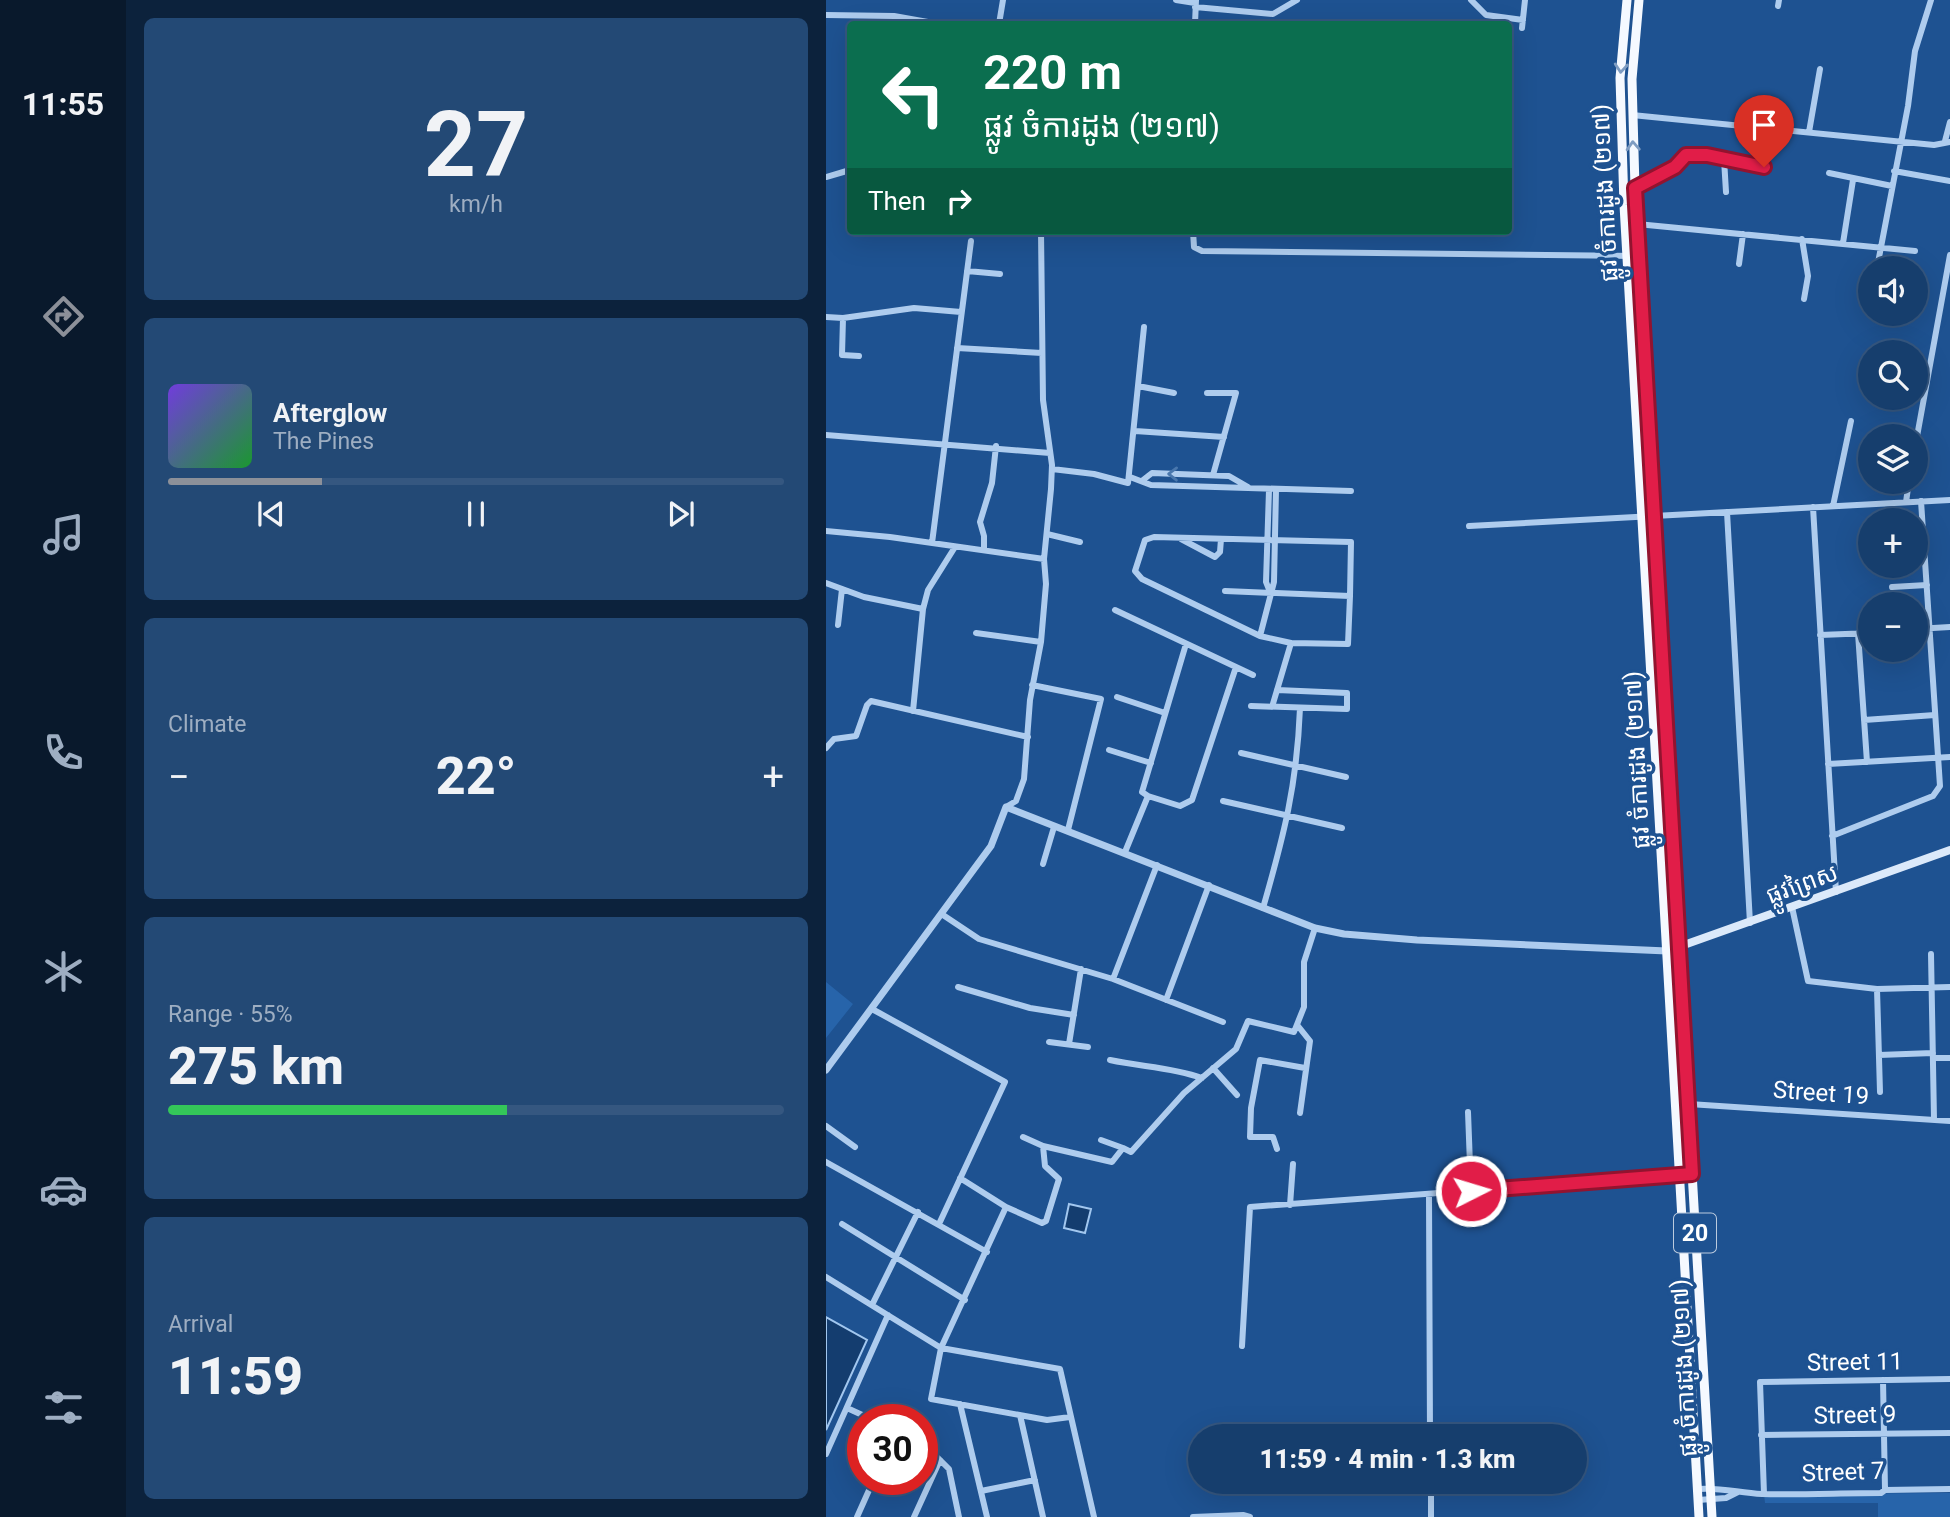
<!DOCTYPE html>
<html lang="en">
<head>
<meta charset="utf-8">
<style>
  body { margin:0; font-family:Roboto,"Noto Sans Khmer",sans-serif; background:#234975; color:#f1f3f6; height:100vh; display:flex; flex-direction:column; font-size:26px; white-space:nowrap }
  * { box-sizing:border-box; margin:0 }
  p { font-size:23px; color:#9eaec2 }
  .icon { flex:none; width:38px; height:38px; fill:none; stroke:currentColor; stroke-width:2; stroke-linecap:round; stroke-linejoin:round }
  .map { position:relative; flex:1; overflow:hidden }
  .details { display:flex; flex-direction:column; gap:18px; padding:18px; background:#0c223c; width:700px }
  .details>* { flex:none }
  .banner { position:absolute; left:21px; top:21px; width:665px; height:214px; border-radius:7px; box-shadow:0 7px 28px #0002,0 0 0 2px #355780; background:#0b6e4f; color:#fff; overflow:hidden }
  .controls { position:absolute; left:1032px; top:256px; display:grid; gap:14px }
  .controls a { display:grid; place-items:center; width:70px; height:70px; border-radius:50%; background:#163e6d; box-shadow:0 7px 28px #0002,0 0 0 2px #355780; font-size:35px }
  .speed { position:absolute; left:21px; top:1404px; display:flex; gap:14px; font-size:35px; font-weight:700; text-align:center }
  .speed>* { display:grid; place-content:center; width:91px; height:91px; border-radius:50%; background:#163e6d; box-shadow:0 7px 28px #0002,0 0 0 2px #355780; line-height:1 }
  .speed .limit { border:10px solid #d22; background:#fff; color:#111 }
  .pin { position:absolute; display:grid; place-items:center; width:60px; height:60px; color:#fff; margin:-72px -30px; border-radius:50% 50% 50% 0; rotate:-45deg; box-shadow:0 0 7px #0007 }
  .pin .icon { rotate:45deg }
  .me { position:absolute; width:77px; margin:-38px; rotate:85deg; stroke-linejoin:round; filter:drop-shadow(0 0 5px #0008) }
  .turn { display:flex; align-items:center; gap:24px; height:147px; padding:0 21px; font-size:32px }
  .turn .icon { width:91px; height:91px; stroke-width:2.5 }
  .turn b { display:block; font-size:49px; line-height:60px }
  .then { display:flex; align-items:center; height:66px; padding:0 21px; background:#0003; gap:14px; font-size:26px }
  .big { font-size:52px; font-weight:800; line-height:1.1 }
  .details .tile { flex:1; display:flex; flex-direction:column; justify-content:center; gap:10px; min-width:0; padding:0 24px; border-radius:10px; background:#234975 }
  .details .dial { align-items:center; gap:0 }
  .dial b { font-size:91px; line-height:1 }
  .song { display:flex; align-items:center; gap:21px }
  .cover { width:84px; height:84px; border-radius:10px; background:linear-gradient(135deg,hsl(260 70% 55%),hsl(130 70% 35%)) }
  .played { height:7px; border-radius:4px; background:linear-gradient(90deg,#8c9099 25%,#355780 25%) }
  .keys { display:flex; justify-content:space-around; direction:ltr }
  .heat { display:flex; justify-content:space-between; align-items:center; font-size:38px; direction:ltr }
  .charge { height:10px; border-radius:5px; background:linear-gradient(90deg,#34c759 55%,#355780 0) }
  .trip { position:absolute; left:362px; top:1424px; width:399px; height:70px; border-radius:35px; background:#163e6d; box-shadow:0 7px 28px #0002,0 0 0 2px #355780; font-weight:800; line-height:70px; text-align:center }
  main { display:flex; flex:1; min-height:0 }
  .menu { display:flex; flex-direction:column; width:126px; justify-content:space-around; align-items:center; background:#09192c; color:#9eaec2 }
  .menu .icon { width:49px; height:49px }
  .menu .active { color:#8c9099 }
  .menu b { font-size:32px; color:#f1f3f6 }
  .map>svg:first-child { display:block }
</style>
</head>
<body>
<main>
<nav class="menu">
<b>11:55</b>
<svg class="icon active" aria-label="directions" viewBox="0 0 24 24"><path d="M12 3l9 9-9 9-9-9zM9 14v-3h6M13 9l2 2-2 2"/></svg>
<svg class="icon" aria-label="music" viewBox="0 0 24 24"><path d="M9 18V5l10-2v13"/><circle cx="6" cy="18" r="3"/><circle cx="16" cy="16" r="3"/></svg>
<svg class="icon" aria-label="phone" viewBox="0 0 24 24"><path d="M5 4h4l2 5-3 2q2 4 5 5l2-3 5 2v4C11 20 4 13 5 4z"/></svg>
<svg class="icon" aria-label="climate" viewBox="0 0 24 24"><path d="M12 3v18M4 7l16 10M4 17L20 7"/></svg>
<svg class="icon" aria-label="car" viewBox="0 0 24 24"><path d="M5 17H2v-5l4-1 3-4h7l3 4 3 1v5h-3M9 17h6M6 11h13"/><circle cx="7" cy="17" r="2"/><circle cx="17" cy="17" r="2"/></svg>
<svg class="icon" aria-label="filters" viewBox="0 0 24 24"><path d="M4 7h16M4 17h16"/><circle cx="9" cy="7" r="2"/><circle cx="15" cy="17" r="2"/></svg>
</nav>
<section class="details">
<div class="tile dial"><b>27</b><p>km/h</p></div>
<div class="tile">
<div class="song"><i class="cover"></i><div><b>Afterglow</b><p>The Pines</p></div></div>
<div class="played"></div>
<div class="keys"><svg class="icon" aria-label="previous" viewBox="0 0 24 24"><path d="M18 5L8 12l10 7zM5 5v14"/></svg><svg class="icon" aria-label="pause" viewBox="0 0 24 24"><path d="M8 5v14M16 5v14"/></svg><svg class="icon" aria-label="next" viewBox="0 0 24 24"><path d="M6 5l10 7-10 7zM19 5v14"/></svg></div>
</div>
<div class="tile"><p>Climate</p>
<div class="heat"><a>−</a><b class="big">22°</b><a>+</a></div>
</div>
<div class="tile"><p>Range · 55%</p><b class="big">275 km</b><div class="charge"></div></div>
<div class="tile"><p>Arrival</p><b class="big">11:59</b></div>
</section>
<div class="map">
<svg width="1124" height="1517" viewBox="0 0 1124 1517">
  <rect width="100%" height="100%" fill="#1e5291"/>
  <path fill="#2764aa" d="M0 982 27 1004 0 1038Z
    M1124 1493V1517H1052V1503H939L938 1494Z"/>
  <path fill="#143d6f" stroke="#a2c7ef" stroke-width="2" d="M243 1204 265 1209 259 1233 238 1228Z
    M0 1317 41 1340 0 1430Z"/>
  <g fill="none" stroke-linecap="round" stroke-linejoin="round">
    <path stroke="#aeccee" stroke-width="6" d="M350 0 369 3
      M645 0 660 15 697 20
      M952 6 953 0
      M369 7 447 14 471 0
      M0 15 68 16 113 24
      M173 24 177 0
      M369 24 370 0
      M696 28 699 0
      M806 115 1108 145 1124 142
      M983 132 994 69
      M1119 141 1124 122
      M898 159 900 192
      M1068 171 1124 181
      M1003 173 1066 186
      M0 177 24 170
      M809 188 849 167 860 155H881L938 167
      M811 224 1089 251
      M367 231 368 247 376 251 813 256
      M976 239 982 276 978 299
      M1017 243 1027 180
      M913 264 917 234
      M1051 268 1082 106 1089 51 1105 0
      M141 271 174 274
      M0 317 17 318 88 308 135 312
      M17 318 16 355 33 356
      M131 348 216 353
      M312 386 348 393
      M381 393H410L387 475
      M309 431 398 437
      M0 435 224 453
      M1090 442 1124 255
      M226 469 268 474 302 483 318 327
      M304 477 325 485 525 491
      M317 480 326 473 403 476 422 487
      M443 490 440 582 444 592
      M1080 502 1083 481
      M1007 506 1025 421
      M987 507 1010 892
      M901 512 924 923
      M643 526 1124 500
      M0 531 64 537 218 559
      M221 534 254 542
      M355 539 389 557 394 552 395 539
      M106 543 145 241
      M158 549V536L154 522 166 483 170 446
      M0 583 38 597 97 609
      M1066 587 1101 585
      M399 591 524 596 522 644 465 643 434 636 316 579 309 571 319 540 328 537 525 542 524 596
      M289 610 427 675
      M12 625 16 589
      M1090 629 1124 627
      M150 633 215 642
      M1032 633 1041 762
      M994 635 1045 633
      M434 636 448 582 450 490
      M206 685 275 699 242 830
      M291 697 339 713
      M425 706 521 709V693L451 690
      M446 707 465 643
      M87 711 97 609 102 590 129 547
      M1038 720 1109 715
      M0 748 8 739 30 736 41 705 45 701 202 737
      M283 750 325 763
      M415 753 520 777
      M1002 764 1124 757
      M322 796 354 806 366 800 410 667
      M397 801 516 828
      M180 807 190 801 198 779 204 700 215 642 220 584 218 559 225 489 226 465 217 400 215 231
      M1006 836 1107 796 1114 786 1095 501
      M299 852 322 796 316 792 360 644
      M217 864 228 827
      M966 907 982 981 1051 989 1124 987
      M437 908C458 835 471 785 474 708
      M117 915 153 939 287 979 397 1022
      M1105 954 1108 1119
      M287 979 331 865
      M132 987 204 1008 248 1015
      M1051 989 1054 1092
      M340 1000 383 885
      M46 1009 179 1082 113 1224
      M472 1026 484 1041 474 1113
      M223 1042 262 1047
      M243 1044 255 969
      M1053 1055 1107 1053
      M1107 1058H1124
      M284 1060C316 1067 345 1067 376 1078
      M387 1068 411 1095
      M863 1104 1124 1121
      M642 1112 645 1191
      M0 1126 29 1147
      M197 1137 217 1146 286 1162 297 1148 305 1152 358 1093 410 1049 422 1021 468 1032 478 1007V962L489 928
      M275 1140 297 1148
      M451 1149 447 1137H424L425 1108 434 1060 479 1068
      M0 1162 161 1252
      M134 1178 180 1207 216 1223 220 1221 233 1179 219 1166 217 1146
      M603 1195 604 1437
      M464 1205 467 1164
      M180 1207 115 1348 105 1399 221 1420 244 1417
      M16 1224 139 1300
      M0 1277 115 1348 234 1369 268 1517
      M46 1305 92 1212
      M416 1346 424 1207 866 1174
      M1057 1380 1059 1490
      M134 1404 161 1517
      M21 1408 45 1419
      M194 1415 217 1517
      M935 1435 1124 1433
      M96 1442 123 1469 133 1517
      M0 1454 62 1315
      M605 1482V1517
      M872 1489C895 1487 913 1493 936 1494 975 1495 1015 1493 1055 1493L1059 1490 1124 1489
      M155 1491 209 1480
      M938 1494 934 1382 1124 1379
      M872 1500 900 1498 912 1492
      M31 1517 48 1479
      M88 1517 114 1460
      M367 1517 417 1515 424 1517"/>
    <path stroke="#aeccee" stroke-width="7" d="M0 1070 165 846 180 807 489 928 518 934 591 940 841 951"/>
    <path stroke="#dbe9fa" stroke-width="8" d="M841 951 1124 850"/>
    <path stroke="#f5f9ff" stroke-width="9" d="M801 0 794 78 798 205 873 1517
      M813 0 806 79 809 188 886 1517"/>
  </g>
  <defs><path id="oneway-chevron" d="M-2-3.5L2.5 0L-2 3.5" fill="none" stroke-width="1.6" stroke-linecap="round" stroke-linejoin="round" transform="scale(1.75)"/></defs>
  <g stroke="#7f9dc2">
    <use href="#oneway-chevron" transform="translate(795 68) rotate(95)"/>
    <use href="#oneway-chevron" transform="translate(807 146) rotate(-93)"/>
  </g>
  <use stroke="#4977ad" href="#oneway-chevron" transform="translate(347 474) rotate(-179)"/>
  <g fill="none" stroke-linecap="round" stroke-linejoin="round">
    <g stroke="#92132f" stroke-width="18">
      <path id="route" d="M645 1191 866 1174 809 188 849 167 860 155H881L938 167"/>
    </g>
    <use href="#route" stroke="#e11d48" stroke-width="12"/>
  </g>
  <g text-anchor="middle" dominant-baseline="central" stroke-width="7" stroke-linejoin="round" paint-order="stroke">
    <rect fill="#1e5291" stroke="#bccbde" stroke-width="2" x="848" y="1213.5" width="42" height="39" rx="5"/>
    <g font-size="23" font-weight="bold" fill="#fff">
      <text x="869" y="1233">20</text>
    </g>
    <g font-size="24" fill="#fff" stroke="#1e5291">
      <text transform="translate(779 193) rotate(-93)">ផ្លូវ ចំការដូង (២១៧)</text>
      <text transform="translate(811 760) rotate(-93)">ផ្លូវ ចំការដូង (២១៧)</text>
      <text transform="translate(976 884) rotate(-20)">ផ្លូវព្រៃស</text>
      <text transform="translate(995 1093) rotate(4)">Street 19</text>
      <text transform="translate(1029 1362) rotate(-1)">Street 11</text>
      <text transform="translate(858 1368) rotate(-93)">ផ្លូវ ចំការដូង (២១៧)</text>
      <text transform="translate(1029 1415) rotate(-1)">Street 9</text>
      <text transform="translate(1017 1472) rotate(-2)">Street 7</text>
    </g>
  </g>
</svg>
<div class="controls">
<a><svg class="icon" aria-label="sound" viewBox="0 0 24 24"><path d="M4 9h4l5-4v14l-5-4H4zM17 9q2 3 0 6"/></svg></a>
<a><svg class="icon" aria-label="search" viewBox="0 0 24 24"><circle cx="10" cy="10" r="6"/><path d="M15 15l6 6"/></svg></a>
<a><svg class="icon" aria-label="layers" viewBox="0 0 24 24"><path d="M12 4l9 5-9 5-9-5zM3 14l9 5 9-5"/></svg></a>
<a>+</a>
<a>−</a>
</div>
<div class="speed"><div class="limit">30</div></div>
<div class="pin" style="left:938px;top:167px;background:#d93025"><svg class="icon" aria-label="arrive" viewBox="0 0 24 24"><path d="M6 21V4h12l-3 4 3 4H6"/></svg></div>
<svg class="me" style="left:645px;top:1191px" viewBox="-20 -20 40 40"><circle r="17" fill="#e11d48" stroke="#fff" stroke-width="3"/><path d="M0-11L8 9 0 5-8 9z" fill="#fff"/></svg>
<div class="trip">11:59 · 4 min · 1.3 km</div>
<div class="banner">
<div class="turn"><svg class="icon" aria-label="left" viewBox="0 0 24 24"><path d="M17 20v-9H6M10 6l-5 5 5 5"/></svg><div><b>220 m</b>ផ្លូវ ចំការដូង (២១៧)</div></div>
<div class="then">Then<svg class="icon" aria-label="right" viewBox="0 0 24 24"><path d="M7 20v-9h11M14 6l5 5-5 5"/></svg></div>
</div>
</div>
</main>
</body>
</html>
